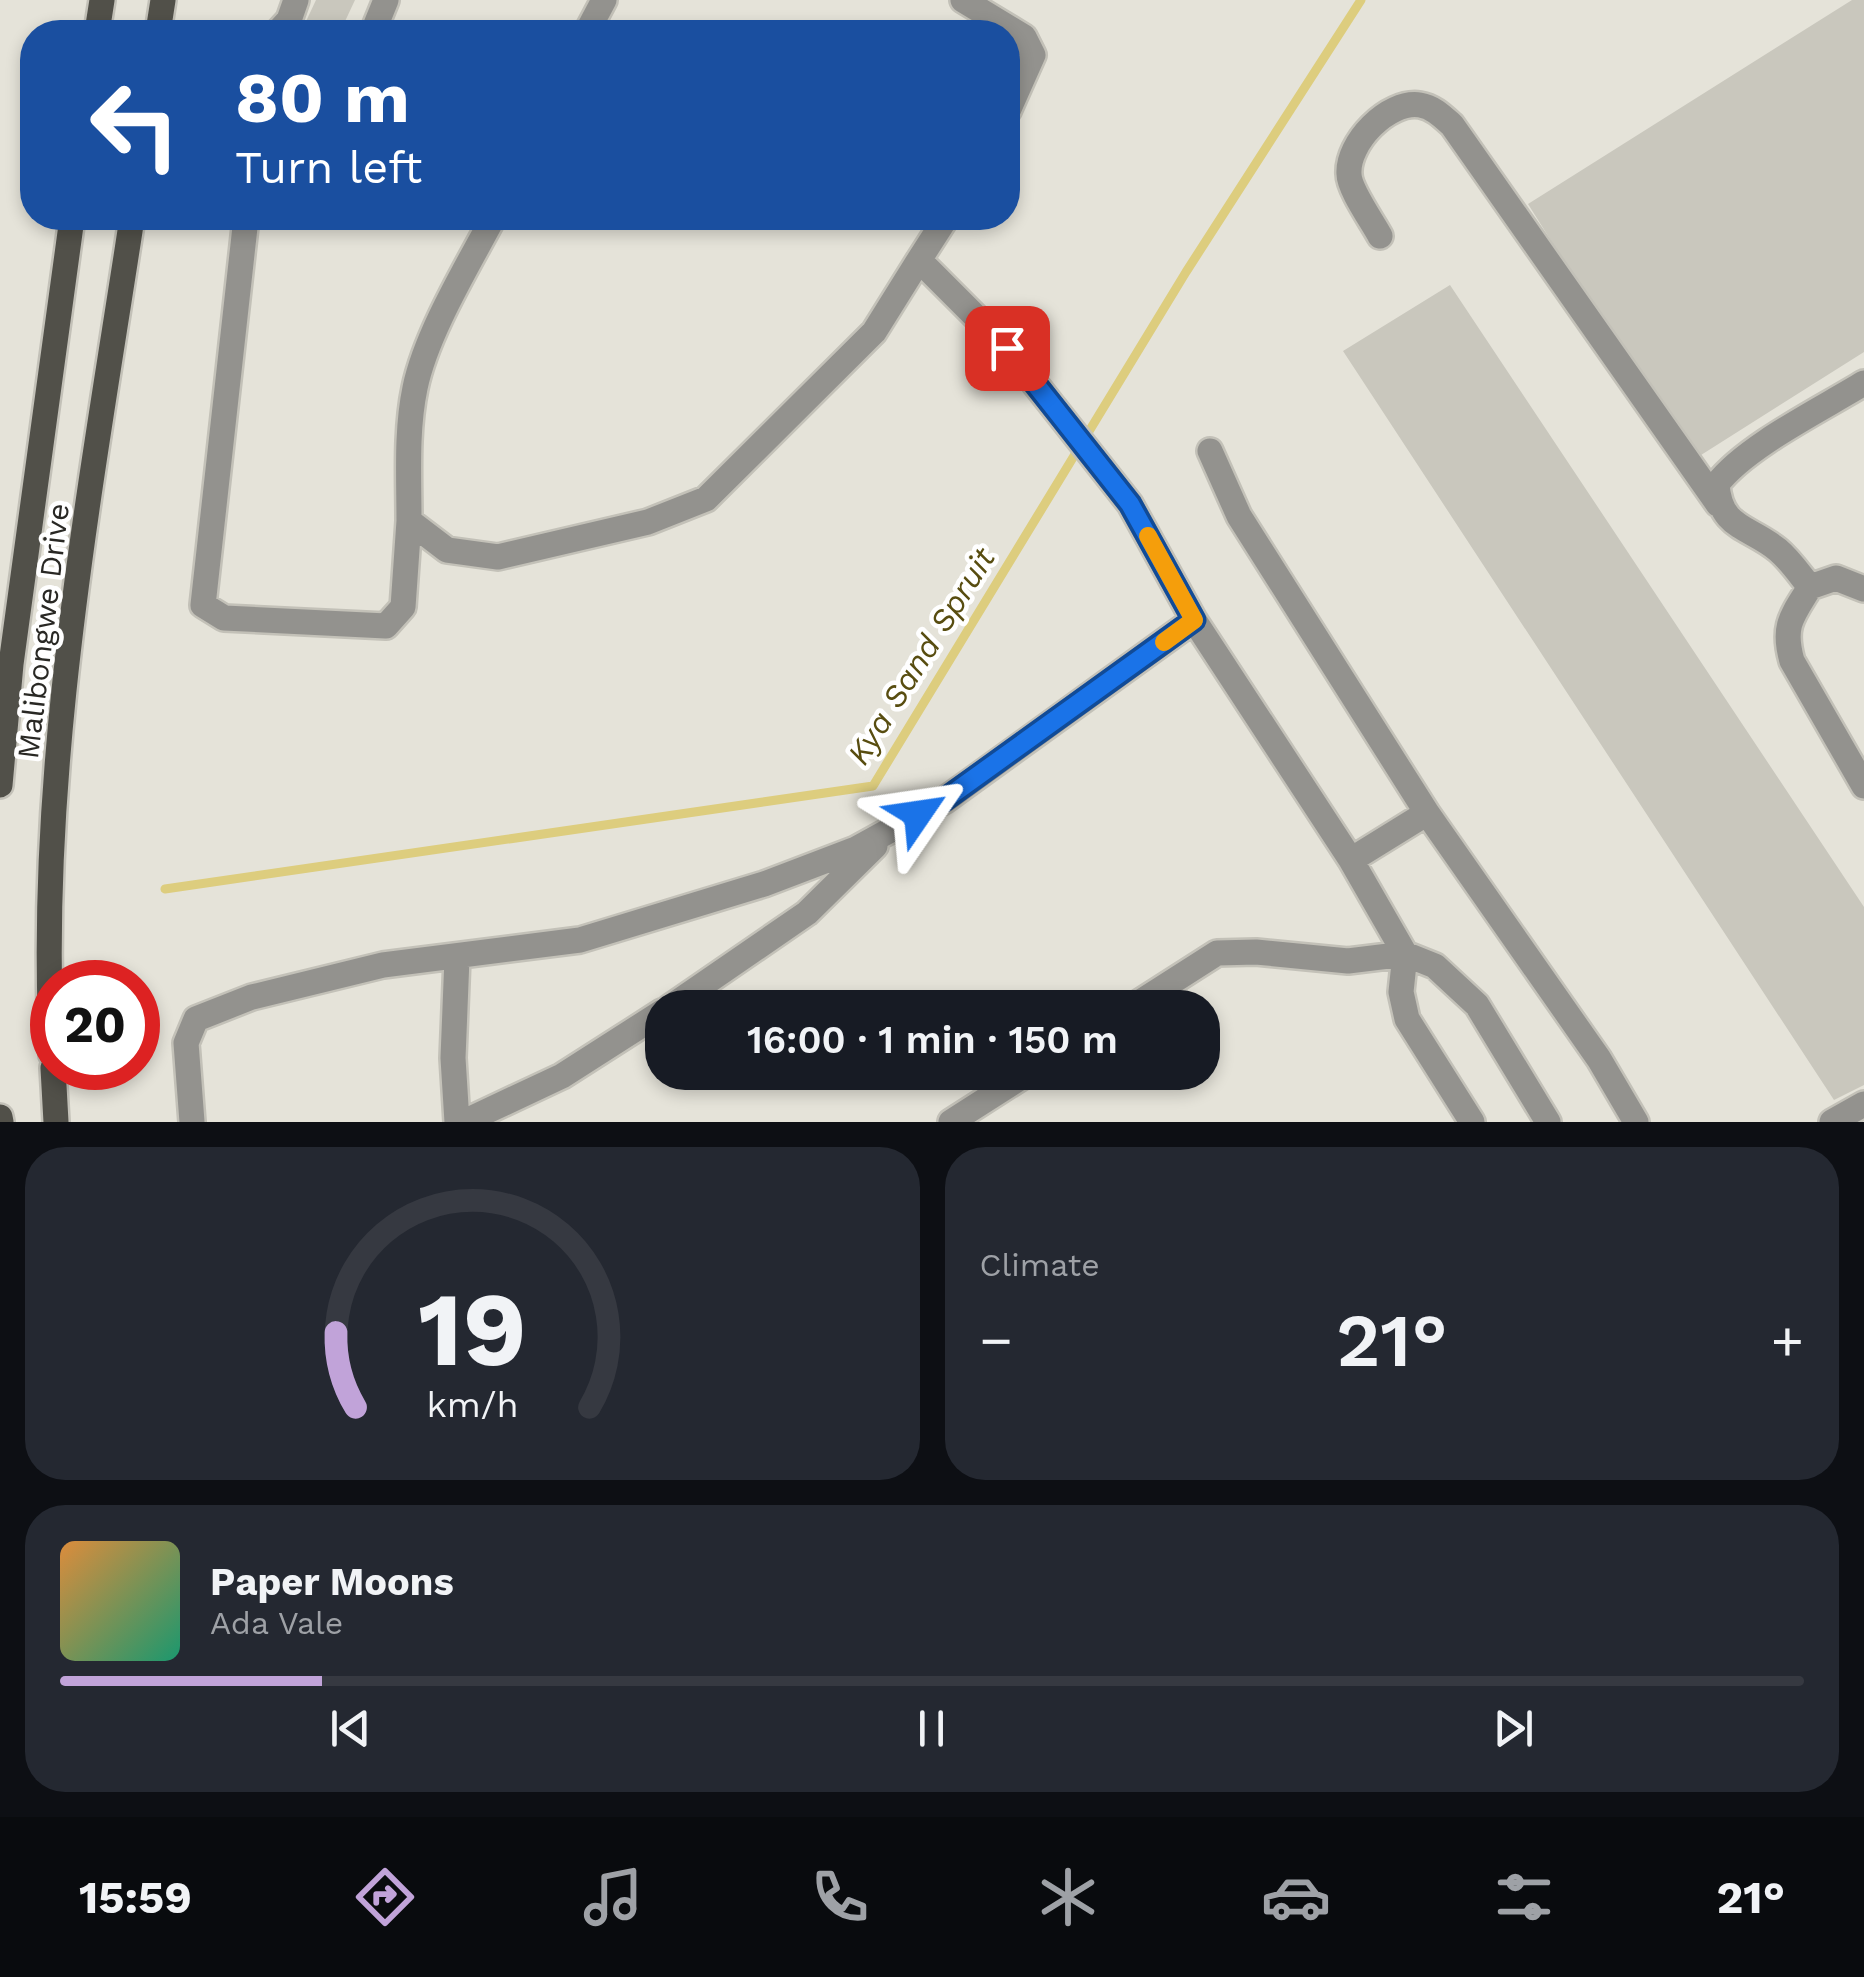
<!DOCTYPE html>
<html lang="en">
<head>
<meta charset="utf-8">
<style>
  body { margin:0; font-family:"Work Sans",sans-serif; background:#242831; color:#f1f3f6; height:100vh; display:flex; flex-direction:column; font-size:38px; white-space:nowrap }
  * { box-sizing:border-box; margin:0 }
  p { font-size:32px; color:#9ea1a6 }
  .icon { flex:none; width:55px; height:55px; fill:none; stroke:currentColor; stroke-width:2; stroke-linecap:round; stroke-linejoin:round }
  .map { position:relative; height:1122px; overflow:hidden }
  .drawer { display:flex; flex-direction:column; gap:25px; padding:25px; background:#0d0f14; flex:1 }
  .drawer>* { flex:none }
  .top-card { position:absolute; left:20px; top:20px; width:1000px; height:210px; border-radius:40px; box-shadow:0 5px 15px #0003; background:#1a4fa0; color:#fff; overflow:hidden }
  .speed { position:absolute; left:30px; top:960px; display:flex; gap:20px; font-size:50px; font-weight:700; text-align:center }
  .speed>* { display:grid; place-content:center; width:130px; height:130px; border-radius:50%; background:#171b24; box-shadow:0 5px 15px #0003; line-height:1 }
  .speed .limit { border:15px solid #d22; background:#fff; color:#111 }
  .pin { position:absolute; display:grid; place-items:center; width:85px; height:85px; color:#fff; margin:-42px; border-radius:20px; box-shadow:0 5px 15px #0006 }
  .me { position:absolute; width:110px; margin:-55px; rotate:58deg; stroke-linejoin:round; filter:drop-shadow(0 0 8px #0008) }
  .turn { display:flex; align-items:center; gap:35px; height:210px; padding:0 50px; font-size:45px }
  .turn .icon { width:130px; height:130px; stroke-width:2.5 }
  .turn b { display:block; font-size:70px; line-height:85px }
  .big { font-size:75px; font-weight:600; line-height:1.1 }
  .drawer .tile { flex:1; display:flex; flex-direction:column; justify-content:center; gap:15px; min-width:0; padding:0 35px; border-radius:40px; background:#242831 }
  .drawer .dial { align-items:center; gap:0 }
  .dial svg { height:260px; overflow:visible; fill:none; stroke:#363941; stroke-width:7; stroke-linecap:round; text-anchor:middle }
  .dial text { fill:#f1f3f6; stroke:none }
  .song { display:flex; align-items:center; gap:30px }
  .cover { width:120px; height:120px; border-radius:15px; background:linear-gradient(135deg,hsl(30 70% 55%),hsl(160 70% 35%)) }
  .played { height:10px; border-radius:5px; background:linear-gradient(90deg,#c1a3d9 15%,#363941 15%) }
  .keys { display:flex; justify-content:space-around; direction:ltr }
  .heat { display:flex; justify-content:space-between; align-items:center; font-size:55px; direction:ltr }
  .drawer .tiles { flex:1; display:grid; gap:25px; grid-template-columns:1fr 1fr }
  .tile:last-child { grid-column:span 2 }
  .trip { position:absolute; left:645px; top:990px; width:575px; height:100px; border-radius:40px; background:#171b24; box-shadow:0 5px 15px #0003; font-weight:600; line-height:100px; text-align:center }
  .tab-bar { display:flex; height:160px; justify-content:space-around; align-items:center; background:#090b0e; color:#9ea1a6 }
  .tab-bar .icon { width:70px; height:70px }
  .tab-bar .active { color:#c1a3d9 }
  .tab-bar b { font-size:45px; color:#f1f3f6 }
  .map>svg:first-child { display:block }
</style>
</head>
<body>
<div class="map">
<svg width="1864" height="1122" viewBox="0 0 1864 1122">
  <rect width="100%" height="100%" fill="#e5e3d9"/>
  <g fill="none" stroke-linecap="round" stroke-linejoin="round">
    <path stroke="#ddcd7e" stroke-width="9" d="M165 889 873 786 1186 272 1361 0"/>
  </g>
  <path fill="#c9c7bd" d="M316 0H355L340 32H301Z
    M1852 0H1864V352L1690 462 1528 204Z
    M1450 285 1864 907V1085L1834 1100 1343 351Z"/>
  <g fill="none" stroke-linecap="round" stroke-linejoin="round">
    <g stroke="#c3c1b8" stroke-width="30">
      <path id="minor" d="M963 0 1024 37 1033 55 1008 111
        M278 32 289 20 296 0
        M373 32 386 0
        M587 32 604 0
        M246 218 203 605 224 618 386 626 403 607 409 521
        M493 218C467 267 426 334 415 388 406 431 409 478 409 521L447 550 498 557 648 522 706 499 874 332 919 260
        M946 218 919 260 1007 348 1130 504 1194 620 1351 860
        M1380 236C1372 221 1349 189 1349 174 1347 143 1388 100 1420 105 1433 107 1442 116 1452 125L1718 504
        M1864 383C1822 409 1746 446 1717 484 1720 529 1749 526 1778 550 1790 560 1800 575 1810 587L1836 578 1864 589
        M1210 451 1239 516 1427 813 1351 860 1405 954 1401 992 1407 1019 1472 1122
        M1810 587C1792 616 1782 626 1792 661L1864 786
        M1427 813 1599 1059 1636 1122
        M669 1008 807 913 875 846
        M1131 1008 1217 953 1256 952 1348 961 1405 954 1435 966 1477 1005 1548 1122
        M192 1122 186 1043 196 1019 252 997 383 965 580 940 764 884 856 849 945 800 1194 620
        M457 1122 453 1058 457 958
        M464 1122 562 1076 662 1012
        M951 1122 1029 1072
        M1832 1122 1864 1104"/>
    </g>
    <g stroke="#c3c1b8" stroke-width="30">
      <path id="major" d="M97 32 102 0
        M158 32 163 0
        M0 785 11 664 72 218
        M52 1055C36 775 90 493 132 218
        M53 1068 56 1122
        M0 1117 1 1122"/>
    </g>
    <use href="#minor" stroke="#93928e" stroke-width="25"/>
    <use href="#major" stroke="#515049" stroke-width="25"/>
  </g>
  <g fill="none" stroke-linecap="round" stroke-linejoin="round">
    <g stroke="#114b97" stroke-width="25">
      <path id="route" d="M918 814 944 800 1194 620 1130 504 1007 348"/>
    </g>
    <use href="#route" stroke="#1a73e8" stroke-width="18"/>
    <path stroke="#f59e0b" stroke-width="18" d="M1148 536 1194 620 1164 642"/>
  </g>
  <g text-anchor="middle" dominant-baseline="central" stroke-width="9" stroke-linejoin="round" paint-order="stroke">
    <g font-size="30" fill="#292824" stroke="#fff">
      <text transform="translate(43 631) rotate(-83)">Malibongwe Drive</text>
    </g>
    <g font-size="32" font-style="italic" fill="#584d10" stroke="#fff">
      <text transform="translate(921 656) rotate(-58)">Kya Sand Spruit</text>
    </g>
  </g>
</svg>
<div class="speed"><div class="limit">20</div></div>
<div class="pin" style="left:1007px;top:348px;background:#d93025"><svg class="icon" aria-label="arrive" viewBox="0 0 24 24"><path d="M6 21V4h12l-3 4 3 4H6"/></svg></div>
<svg class="me" style="left:918px;top:814px" viewBox="-20 -20 40 40"><path d="M0-17L14 15 0 8-14 15z" fill="#1a73e8" stroke="#fff" stroke-width="4"/></svg>
<div class="trip">16:00 · 1 min · 150 m</div>
<div class="top-card">
<div class="turn"><svg class="icon" aria-label="left" viewBox="0 0 24 24"><path d="M17 20v-9H6M10 6l-5 5 5 5"/></svg><div><b>80 m</b>Turn left</div></div>
</div>
</div>
<section class="drawer">
<div class="tiles">
<div class="tile dial"><svg viewBox="0 0 100 80">
<path d="M14 69A42 42 0 1 1 86 69"/>
<path d="M14 69A42 42 0 0 1 8 46" stroke="#c1a3d9"/>
<text x="50" y="56" font-size="32" font-weight="700">19</text>
<text x="50" y="72" font-size="11">km/h</text>
</svg></div>
<div class="tile"><p>Climate</p>
<div class="heat"><a>−</a><b class="big">21°</b><a>+</a></div>
</div>
<div class="tile">
<div class="song"><i class="cover"></i><div><b>Paper Moons</b><p>Ada Vale</p></div></div>
<div class="played"></div>
<div class="keys"><svg class="icon" aria-label="previous" viewBox="0 0 24 24"><path d="M18 5L8 12l10 7zM5 5v14"/></svg><svg class="icon" aria-label="pause" viewBox="0 0 24 24"><path d="M8 5v14M16 5v14"/></svg><svg class="icon" aria-label="next" viewBox="0 0 24 24"><path d="M6 5l10 7-10 7zM19 5v14"/></svg></div>
</div>
</div>
</section>
<nav class="tab-bar">
<b>15:59</b>
<svg class="icon active" aria-label="directions" viewBox="0 0 24 24"><path d="M12 3l9 9-9 9-9-9zM9 14v-3h6M13 9l2 2-2 2"/></svg>
<svg class="icon" aria-label="music" viewBox="0 0 24 24"><path d="M9 18V5l10-2v13"/><circle cx="6" cy="18" r="3"/><circle cx="16" cy="16" r="3"/></svg>
<svg class="icon" aria-label="phone" viewBox="0 0 24 24"><path d="M5 4h4l2 5-3 2q2 4 5 5l2-3 5 2v4C11 20 4 13 5 4z"/></svg>
<svg class="icon" aria-label="climate" viewBox="0 0 24 24"><path d="M12 3v18M4 7l16 10M4 17L20 7"/></svg>
<svg class="icon" aria-label="car" viewBox="0 0 24 24"><path d="M5 17H2v-5l4-1 3-4h7l3 4 3 1v5h-3M9 17h6M6 11h13"/><circle cx="7" cy="17" r="2"/><circle cx="17" cy="17" r="2"/></svg>
<svg class="icon" aria-label="filters" viewBox="0 0 24 24"><path d="M4 7h16M4 17h16"/><circle cx="9" cy="7" r="2"/><circle cx="15" cy="17" r="2"/></svg>
<b>21°</b>
</nav>
</body>
</html>
